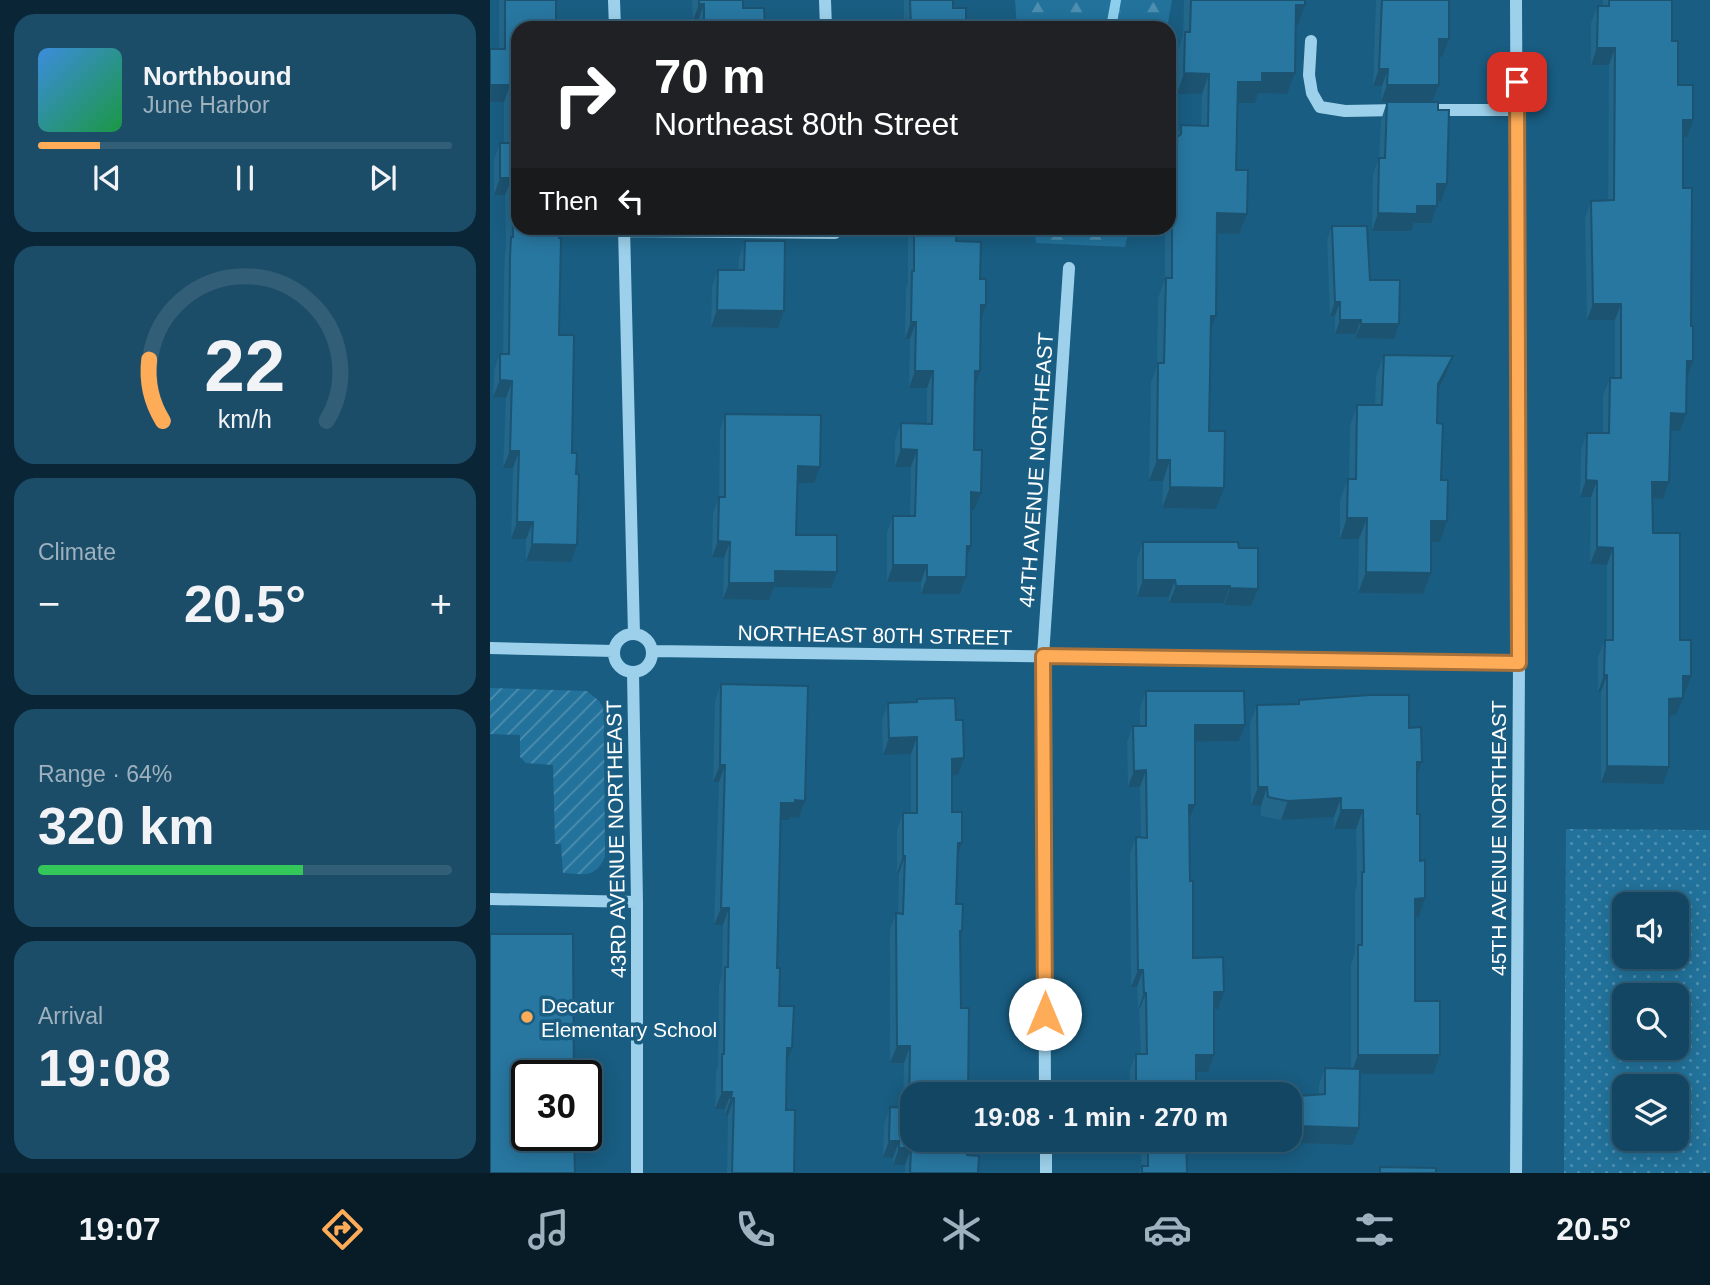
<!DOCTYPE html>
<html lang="en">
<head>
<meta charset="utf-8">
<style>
  body { margin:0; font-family:Helvetica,sans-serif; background:#1c4d68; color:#f1f3f6; height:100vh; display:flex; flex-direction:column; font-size:26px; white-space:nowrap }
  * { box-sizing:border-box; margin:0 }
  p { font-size:23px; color:#9db1be }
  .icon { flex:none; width:38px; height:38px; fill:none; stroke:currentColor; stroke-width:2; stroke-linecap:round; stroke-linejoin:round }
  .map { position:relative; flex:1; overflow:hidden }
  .panel { display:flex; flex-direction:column; gap:14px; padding:14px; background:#0a2636; width:490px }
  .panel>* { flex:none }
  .guide { position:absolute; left:21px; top:21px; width:665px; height:214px; border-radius:21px; box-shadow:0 4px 18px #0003,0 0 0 2px #325e77; background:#202124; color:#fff; overflow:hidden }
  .fabs { position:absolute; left:1122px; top:892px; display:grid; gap:14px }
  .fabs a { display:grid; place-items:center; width:77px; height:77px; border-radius:14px; background:#134662; box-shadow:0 4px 18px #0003,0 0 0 2px #325e77; font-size:35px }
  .speed { position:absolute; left:21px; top:1060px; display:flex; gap:14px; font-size:35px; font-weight:700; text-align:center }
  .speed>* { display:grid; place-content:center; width:91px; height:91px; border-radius:50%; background:#134662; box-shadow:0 4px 18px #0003,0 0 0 2px #325e77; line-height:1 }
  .speed .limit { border:4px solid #111; border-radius:10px; background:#fff; color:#111 }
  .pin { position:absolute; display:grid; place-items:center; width:60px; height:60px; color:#fff; margin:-30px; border-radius:14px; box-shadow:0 4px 10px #0006 }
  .me { position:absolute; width:77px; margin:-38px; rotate:0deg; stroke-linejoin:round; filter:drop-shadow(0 0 5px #0008) }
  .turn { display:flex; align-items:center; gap:24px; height:147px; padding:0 28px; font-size:32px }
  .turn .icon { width:91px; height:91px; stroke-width:2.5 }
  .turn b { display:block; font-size:49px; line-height:60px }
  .then { display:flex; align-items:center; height:66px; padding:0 28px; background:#0003; gap:14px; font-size:26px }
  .big { font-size:52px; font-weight:700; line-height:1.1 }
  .panel .widget { flex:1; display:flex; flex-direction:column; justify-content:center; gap:10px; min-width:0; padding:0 24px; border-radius:21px; background:#1c4d68 }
  .panel .dial { align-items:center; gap:0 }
  .dial svg { height:182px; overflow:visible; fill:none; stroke:#325e77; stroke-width:7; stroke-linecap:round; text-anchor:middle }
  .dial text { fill:#f1f3f6; stroke:none }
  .song { display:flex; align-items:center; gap:21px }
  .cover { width:84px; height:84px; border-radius:10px; background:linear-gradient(135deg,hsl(210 70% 55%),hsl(140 70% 35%)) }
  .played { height:7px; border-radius:4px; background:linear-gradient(90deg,#feac58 15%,#325e77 15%) }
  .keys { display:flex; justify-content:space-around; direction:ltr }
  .heat { display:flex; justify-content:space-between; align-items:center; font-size:38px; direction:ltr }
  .charge { height:10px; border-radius:5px; background:linear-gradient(90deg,#34c759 64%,#325e77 0) }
  .trip { position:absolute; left:410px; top:1082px; width:402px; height:70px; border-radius:21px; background:#134662; box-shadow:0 4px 18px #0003,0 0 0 2px #325e77; font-weight:700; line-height:70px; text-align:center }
  .tab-bar { display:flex; height:112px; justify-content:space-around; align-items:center; background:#081c27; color:#9db1be }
  .tab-bar .icon { width:49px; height:49px }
  .tab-bar .selected { color:#feac58 }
  .tab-bar b { font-size:32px; color:#f1f3f6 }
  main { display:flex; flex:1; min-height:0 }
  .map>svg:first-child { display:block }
</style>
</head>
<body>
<main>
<section class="panel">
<div class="widget">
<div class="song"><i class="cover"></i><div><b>Northbound</b><p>June Harbor</p></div></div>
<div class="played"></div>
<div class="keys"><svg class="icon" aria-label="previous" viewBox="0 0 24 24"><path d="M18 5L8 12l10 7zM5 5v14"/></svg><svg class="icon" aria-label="pause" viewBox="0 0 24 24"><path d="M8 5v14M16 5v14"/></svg><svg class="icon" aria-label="next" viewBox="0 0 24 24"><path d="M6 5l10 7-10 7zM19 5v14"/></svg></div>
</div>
<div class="widget dial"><svg viewBox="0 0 100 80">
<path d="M14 69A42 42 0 1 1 86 69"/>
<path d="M14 69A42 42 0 0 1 8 42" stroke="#feac58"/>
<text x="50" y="56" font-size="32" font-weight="700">22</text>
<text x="50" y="72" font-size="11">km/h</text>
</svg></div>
<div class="widget"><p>Climate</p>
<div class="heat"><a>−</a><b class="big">20.5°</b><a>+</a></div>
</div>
<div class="widget"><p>Range · 64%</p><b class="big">320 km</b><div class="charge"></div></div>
<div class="widget"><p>Arrival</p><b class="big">19:08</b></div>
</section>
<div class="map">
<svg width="1220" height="1173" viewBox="0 0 1220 1173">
  <defs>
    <pattern id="grass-dots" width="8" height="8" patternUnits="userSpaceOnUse" patternTransform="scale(1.75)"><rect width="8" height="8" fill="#22729b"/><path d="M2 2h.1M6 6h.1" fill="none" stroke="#4e8eaf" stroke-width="1.8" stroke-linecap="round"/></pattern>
    <pattern id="forest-firs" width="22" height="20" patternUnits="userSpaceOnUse" patternTransform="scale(1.75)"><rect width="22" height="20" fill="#22729b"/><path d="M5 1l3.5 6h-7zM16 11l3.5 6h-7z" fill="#4e8eaf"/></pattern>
    <pattern id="garden-furrows" width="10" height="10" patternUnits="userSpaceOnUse" patternTransform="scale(1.75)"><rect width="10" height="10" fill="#22729b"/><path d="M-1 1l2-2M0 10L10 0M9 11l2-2" fill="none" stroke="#4e8eaf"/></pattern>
  </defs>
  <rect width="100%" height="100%" fill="#195d82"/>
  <path fill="url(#grass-dots)" fill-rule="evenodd" d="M1076 829 1220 830V1173H1074ZM1134 905H1186V957H1134ZM1134 996H1186V1048H1134ZM1134 1087H1186V1139H1134Z"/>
  <path fill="url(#forest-firs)" d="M525 0H682L677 28H527Z
    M544 228H639L635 247 546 243Z"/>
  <path fill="url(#garden-furrows)" d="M0 688 97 691 109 701 114 709 115 857C105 879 93 874 73 873L71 844H65L63 765 36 763 30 757V735L0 734Z"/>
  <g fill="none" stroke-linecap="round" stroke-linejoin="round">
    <path stroke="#8fcfee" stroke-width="10" d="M621 28 626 0"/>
    <path stroke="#9dd1eb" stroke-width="12" d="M124 0 125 28
      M335 0 336 28
      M821 41 819 75 822 93 830 107 855 111 908 110
      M940 110H1027
      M134 228 144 634
      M134 231 345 233 344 228
      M124 653a19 19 0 1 1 38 0a19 19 0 1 1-38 0Z
      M0 648 124 651
      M162 651 1029 663
      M143 672 147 902V1173
      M0 899 147 902
      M555 1094 553 656 579 268
      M556 1139V1173
      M1026 1173 1029 663 1026 0"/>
  </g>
  <path fill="#22668a" d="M9 0H66L28 28 69 335 82 453 81 562 36 561V539H21L23 468H13L16 398 3 397 4 370 10 354H13L14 274 15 254 16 249 15 195H4V160L10 143H14V102L9 49Z
    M202 0H253V8L275 28H208V21H203Z
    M414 0H463V8L476 28 414 27Z
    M694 0H815V5L808 25H806L797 94 768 93 765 103H748L746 170 749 234 727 233 726 316 720 330 719 431 734 488 726 509 672 508 673 481H659L661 383 667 366 668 298 675 280V228H679V158L691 125 711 126 712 94H687V53L693 36Z
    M886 0H959L952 57H949V85L942 102H891L892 86H883Z
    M1113 0H1182V41L1197 137H1193L1197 376 1196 414 1190 431 1180 430 1179 482 1173 499H1162L1163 533 1190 640 1195 693H1193L1186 715H1179L1173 784 1111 783V692H1108V657L1115 640H1117V565L1100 564 1101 497H1090L1091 450 1097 433H1113V395L1120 378H1125V320H1097L1095 218 1101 201H1118L1119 65H1101V23L1108 6H1113Z
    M897 102 948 110 957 184 951 202 947 201V206L941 223H924L921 231H882L883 175 889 158 891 120Z
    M842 226 880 280 904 339 865 338 866 334H845V316H840L837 240Z
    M418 228H466V241L490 279 496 305 491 318 485 386 484 450V510L481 509 477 559 476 577 470 594H431V582H397V533L403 516H420L421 467H405V440L411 423 437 424V388H419L420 339H415L416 288 418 283Z
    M255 241 294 311 288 328 221 327 222 287 228 270H248L249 258Z
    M894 355 963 356 955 377 948 391 947 423 951 480 957 521 950 542H941V573L933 594 868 593 869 539H850V500L858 479H859L860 426 867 405H885L886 376Z
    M235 414 330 467 324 483H307L306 535 341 588 284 587 279 600 233 599 234 558 222 557 223 513 229 497 230 430Z
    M653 542 749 548 768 589 761 606 734 605V603H679V597H647V559Z
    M231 684 315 801 309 818 300 817 299 820H290L287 968 289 1006 297 1064 296 1110 304 1173H237L238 1115H235V1109H225L226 1071 228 1066 229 984 232 976 233 925H224L229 782H223L225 701Z
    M656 691 755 725 749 741 705 742V805L700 822V881L703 958 734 992 728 1009H724L718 1072H706V1094H640V1070L646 1054H651L649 1010H648L647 987H641L640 854 646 837 651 838 650 787H638L637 742 643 726H650V708Z
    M427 699 468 775H462V812L472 843 467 856 466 904 470 935 471 1008 477 1155 488 1173H415V1165H403V1158L393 1157 394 1124 400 1107 413 1108 414 1063H400V930L406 913 408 914 409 873H407V830L413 813H421V754L393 755 392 720 398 703 426 702Z
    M809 700 919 728 932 762 927 775V814L930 861 935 898 929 917H925V1001L943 1074H870L869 1128 863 1145 802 1143 803 1113 809 1096 829 1095V1085L835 1068H861V964L865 953V891L867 885 866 829H844V817L791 820 771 816V806L761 805 760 723 767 705 807 704Z
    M652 1139H696L697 1173H649L651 1167Z"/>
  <path fill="#1c5371" d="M209 4H214L208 21H203Z
    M806 5H815L808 25H798Z
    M949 39H959L952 57 943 56Z
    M1107 48H1125L1119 65H1101Z
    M889 69H898L892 86H883Z
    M694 73 719 74 712 94H687Z
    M772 73H805L797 94 768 93 765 103H740L748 82Z
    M0 85H20L14 102H0Z
    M897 85H949L942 102H891Z
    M1193 120H1203L1197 137H1186Z
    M10 178H22L15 195H4Z
    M947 184H957L951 202 941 201Z
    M927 206H947L941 223H924L921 231H882L888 213Z
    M727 213 757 214 749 234 719 233Z
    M845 302H850L845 316H840Z
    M1103 304H1131L1125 320H1097Z
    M491 305H496L490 322Z
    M227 310 294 311 288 328 221 327Z
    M721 316H726L718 336Z
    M850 320H871L866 334H845Z
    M421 322H426L420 339H415Z
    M871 324H909L904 339 865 338Z
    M963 356 955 377 940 405 948 384Z
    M1197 361H1203L1197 378Z
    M425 371H443L437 388H419Z
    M485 371H490L484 389Z
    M10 380 22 381 16 398 3 397Z
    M1181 413 1196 414 1190 431 1174 430Z
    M411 449 427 450 421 467H405Z
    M20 451H29L23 468H13Z
    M667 460H680L673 481H659Z
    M308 466 330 467 324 483H302Z
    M1096 480 1107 481 1101 497H1090Z
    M1162 482H1179L1173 499 1156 498Z
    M680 487 734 488 726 509 672 508Z
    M481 492 491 493 484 510 475 509Z
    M857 518H877L869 539H850Z
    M941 521H957L950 542H933Z
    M27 522H43L36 539H21Z
    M228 541 240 542 234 558 222 557Z
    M42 544 87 545 81 562 36 561Z
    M477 546H481L475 563Z
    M1107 547 1123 548 1117 565 1100 564Z
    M403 565H437L431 582H397Z
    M285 571 347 572 341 588 284 587 279 600 233 599 239 583Z
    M876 572 941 573 933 594 868 593Z
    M437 577H476L470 594H431Z
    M653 580H685L679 597H647Z
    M686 586H740L734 603H679Z
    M740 588 768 589 761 606 734 605Z
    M1114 675H1117L1111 692H1108Z
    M1193 676H1201L1195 693 1187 692Z
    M1193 698 1186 715 1173 716 1179 699Z
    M705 725H755L749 741 699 742Z
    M427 737 421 754 393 755 399 738Z
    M474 758 468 775 456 776 462 759Z
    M927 762H932L925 780Z
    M230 765H235L229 782H223Z
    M1117 766 1179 767 1173 784 1111 783Z
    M656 770 650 787H638L644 771Z
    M768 787H777L771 806 761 805Z
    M851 798 844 817 791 820 798 801Z
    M305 800 315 801 309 818 300 817 299 820H284L291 803Z
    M699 805H705L699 822Z
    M851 810H873L866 829H844Z
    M468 843H472L466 860Z
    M413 856H415L409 873H407Z
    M935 898 929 917H919L925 899Z
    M231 908H239L233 925H224Z
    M648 970H653L647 987H641Z
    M724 992H734L728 1009H718Z
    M654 993H656L649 1010H648Z
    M407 1046H420L414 1063H400Z
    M297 1048H302L296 1065Z
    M706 1055H724L718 1072H700Z
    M868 1055H950L943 1074H861Z
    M652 1082 648 1094H642L646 1083Z
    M232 1092H242L235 1109H225Z
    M241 1098H244L238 1115H235Z
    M808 1126 869 1128 863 1145 802 1143Z
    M399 1141H409L403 1158 393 1157Z
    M409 1148H421L415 1165H403Z"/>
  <path fill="#2877a1" stroke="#1c5371" stroke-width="2" d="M15 0H66V28H28V228H69V238H71L69 335H84L82 453H87L86 474H89L87 545 42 544 43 522H27L29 451H20L22 381 10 380V354H19L20 257 21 237H23L22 178H10V143H20V85H0V49H15Z
    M209 0H253V8H274L275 28H214V4H209Z
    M420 0H463V8H476V28H409L421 27Z
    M701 0H815V5H806L805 73H772V82H748L746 170H758L757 214 727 213 726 316H721L719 431H735L734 488 680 487V460H667L668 363H674L676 278H682V192H686V138L691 134V125L718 126 719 74 694 73 695 32H700Z
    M892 0H959V39H949V85H897L898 69H889Z
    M1119 0H1182V41H1188V85H1203V120H1193V188H1202L1201 326H1203V361H1197L1196 414 1181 413 1179 482H1162L1163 533H1190V640H1201V676H1193V698L1179 699V767L1117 766V675H1114L1115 640H1123V548L1107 547V481L1096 480 1097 433H1119L1120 378H1131V304H1103L1101 201 1124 200 1125 48H1107L1108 6H1119Z
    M897 102H948V110H959L957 184H947V206H927V214L888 213 889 158H895Z
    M842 226H877L880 280H910L909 324H871V320H850V302H845Z
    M424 228H466V241L491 242 490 279H496V305H491L490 371H485L484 450H492L491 493 481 492V546H477L476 577H437V565H403V516H425L427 450 411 449V423L442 424 443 371H425L426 322H421L422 271H424Z
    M255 241H295L294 311 227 310 228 270H254Z
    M894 355 963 356 948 384 947 423 953 424 951 480H958L957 521H941V573L876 572 877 518H857L858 479H866L867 405H892Z
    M235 414 331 415 330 467 308 466 306 535H347V572L285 571V583H239L240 542 228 541 229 497H235Z
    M653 542H748L749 548H768V589L740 588V586H686L685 580H653Z
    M231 684 318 686 315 801 305 800V803H291L287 968H290L289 1006H304L302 1048H297L296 1110H305L304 1173H242L244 1098H241L242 1092H232V1054H234L235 967H238L239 908H231L235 765H230Z
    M656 691H754L755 725H705V805H699L700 881H703V958L733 957 734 992H724V1055H706V1094H652V1082L646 1083V1054H657L656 993H654L653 970H648L646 837 657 838 656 770 644 771 643 726H656Z
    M880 695H919V728L931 727 932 762H927V814H930V861L935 860V898L925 899V1001H950V1055H868V945H872V872H874L873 810H851V798L798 801 778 797 777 787H768L767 705 809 704V700Z
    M465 698 466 720H473L474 758 462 759V812H472V843H468L466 904H473L472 931H470L471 1008H479L478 1094H422V1139H477V1155L489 1156 488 1173H420L421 1148H409V1141H399L400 1107 419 1108 420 1046H407L406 913 413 914 415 856H413V813H427V737L399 738 398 703 427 702V699Z
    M0 934H83L84 1076H37V1136H84L85 1173H0Z
    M835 1068 870 1069 869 1128 808 1126 809 1096 835 1094Z
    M658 1139H696L697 1173H652V1166H658Z
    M890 1167 946 1168V1173H890Z"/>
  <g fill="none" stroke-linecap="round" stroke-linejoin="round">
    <g stroke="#a57039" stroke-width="18">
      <path id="route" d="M555 1014 553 656 1029 663 1027 82"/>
    </g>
    <use href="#route" stroke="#feac58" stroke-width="12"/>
  </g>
  <circle fill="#feac58" stroke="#195d82" stroke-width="2.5" cx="37" cy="1017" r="7"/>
  <g text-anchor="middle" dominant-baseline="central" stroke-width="7" stroke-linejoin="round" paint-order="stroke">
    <g font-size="21" fill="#fff" stroke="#195d82">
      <text transform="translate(546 470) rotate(-86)">44TH AVENUE NORTHEAST</text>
      <text transform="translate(385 635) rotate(1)">NORTHEAST 80TH STREET</text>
      <text transform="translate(1008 838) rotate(-90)">45TH AVENUE NORTHEAST</text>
      <text transform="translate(126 839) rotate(-91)">43RD AVENUE NORTHEAST</text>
    </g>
    <g font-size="21" fill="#fff" stroke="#195d82" text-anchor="start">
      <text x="51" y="1005">Decatur<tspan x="51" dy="24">Elementary School</tspan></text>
    </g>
  </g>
</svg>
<div class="fabs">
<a><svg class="icon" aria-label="sound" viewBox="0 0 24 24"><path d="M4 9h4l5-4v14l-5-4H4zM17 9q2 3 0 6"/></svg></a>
<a><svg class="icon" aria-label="search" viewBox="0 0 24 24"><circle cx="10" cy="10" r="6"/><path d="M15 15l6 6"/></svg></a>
<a><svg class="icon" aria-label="layers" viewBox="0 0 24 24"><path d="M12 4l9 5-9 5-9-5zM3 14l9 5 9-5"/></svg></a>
</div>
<div class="speed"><div class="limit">30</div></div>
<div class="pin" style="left:1027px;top:82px;background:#d93025"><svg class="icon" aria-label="arrive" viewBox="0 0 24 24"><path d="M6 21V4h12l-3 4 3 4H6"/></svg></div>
<svg class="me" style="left:555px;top:1014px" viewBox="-20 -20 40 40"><circle r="19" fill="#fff"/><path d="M0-13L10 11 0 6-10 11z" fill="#feac58"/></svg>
<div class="trip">19:08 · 1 min · 270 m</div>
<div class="guide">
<div class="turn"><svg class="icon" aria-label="right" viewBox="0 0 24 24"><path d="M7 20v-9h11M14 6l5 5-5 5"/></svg><div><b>70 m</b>Northeast 80th Street</div></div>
<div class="then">Then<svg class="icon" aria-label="left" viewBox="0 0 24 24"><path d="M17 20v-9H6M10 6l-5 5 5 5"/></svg></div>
</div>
</div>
</main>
<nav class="tab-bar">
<b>19:07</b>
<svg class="icon selected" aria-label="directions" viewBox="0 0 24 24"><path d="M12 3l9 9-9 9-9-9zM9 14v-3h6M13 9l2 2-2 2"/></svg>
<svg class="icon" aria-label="music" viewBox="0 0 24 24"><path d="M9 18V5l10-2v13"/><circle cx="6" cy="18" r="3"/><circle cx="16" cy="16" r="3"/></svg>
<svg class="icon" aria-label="phone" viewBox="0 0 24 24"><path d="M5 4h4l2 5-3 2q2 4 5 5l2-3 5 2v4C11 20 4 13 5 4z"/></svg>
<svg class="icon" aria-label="climate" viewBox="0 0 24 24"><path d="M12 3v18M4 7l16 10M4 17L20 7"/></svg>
<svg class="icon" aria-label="car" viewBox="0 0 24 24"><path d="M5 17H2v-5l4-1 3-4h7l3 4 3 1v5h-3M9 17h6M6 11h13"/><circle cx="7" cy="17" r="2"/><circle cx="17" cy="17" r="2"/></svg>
<svg class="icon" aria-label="filters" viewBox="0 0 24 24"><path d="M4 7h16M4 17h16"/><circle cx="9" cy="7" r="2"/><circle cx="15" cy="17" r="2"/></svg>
<b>20.5°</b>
</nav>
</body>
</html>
